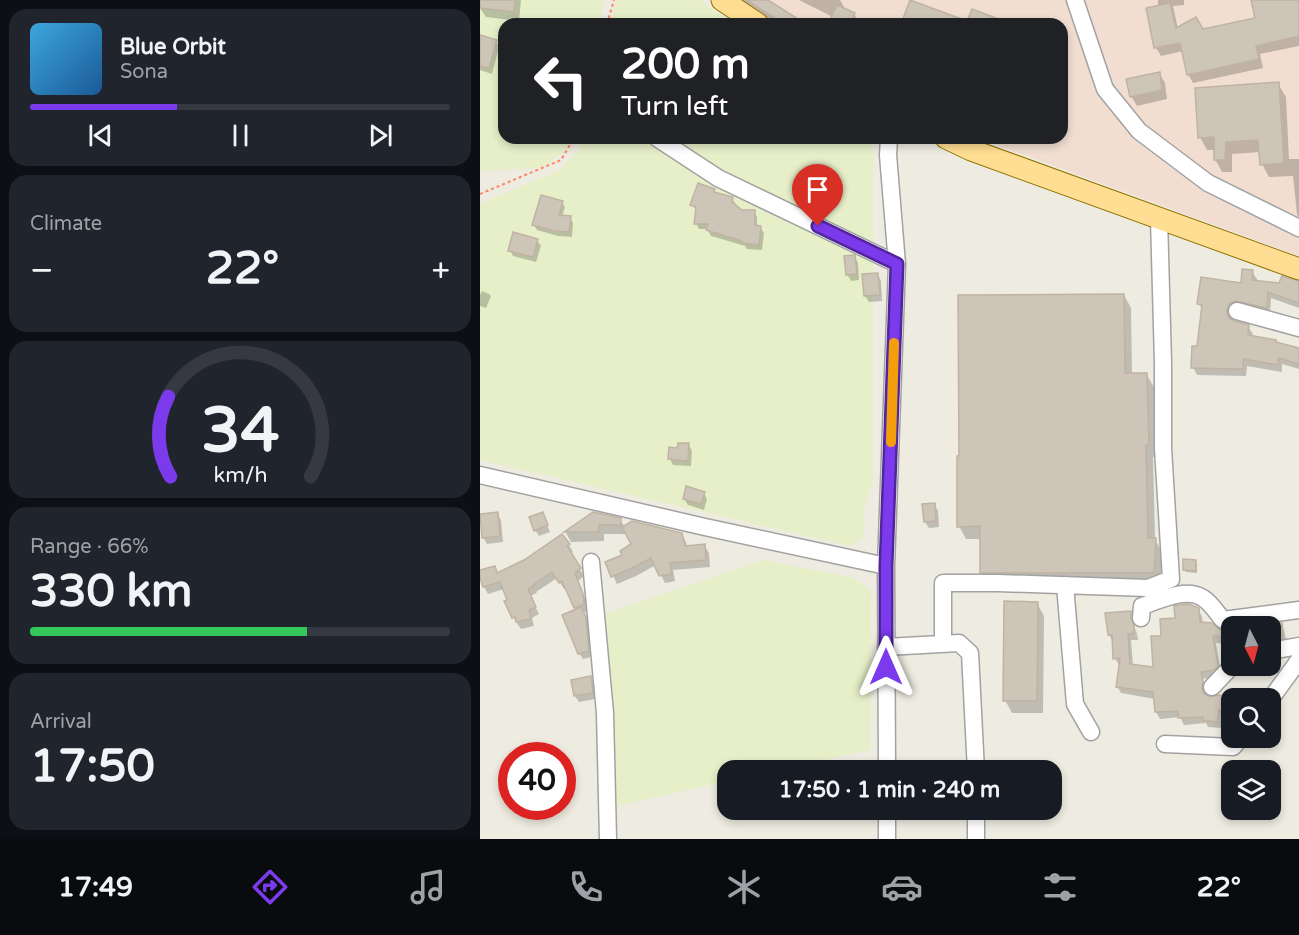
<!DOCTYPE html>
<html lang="en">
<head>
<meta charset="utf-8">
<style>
  body { margin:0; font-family:"Varela Round",sans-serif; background:#20242c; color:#f1f3f6; height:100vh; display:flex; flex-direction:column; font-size:22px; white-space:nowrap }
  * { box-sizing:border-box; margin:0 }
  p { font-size:20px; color:#9ea1a6 }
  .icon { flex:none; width:33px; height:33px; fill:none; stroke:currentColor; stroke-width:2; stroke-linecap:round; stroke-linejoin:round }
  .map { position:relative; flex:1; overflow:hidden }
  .details { display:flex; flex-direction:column; gap:9px; padding:9px; background:#0d0f14; width:480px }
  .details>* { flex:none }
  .hud { position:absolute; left:18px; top:18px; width:570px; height:126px; border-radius:18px; box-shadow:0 3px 9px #0003; background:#202124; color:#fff; overflow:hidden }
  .needle { width:39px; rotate:174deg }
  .controls { position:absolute; left:741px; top:616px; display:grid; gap:12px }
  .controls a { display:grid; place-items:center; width:60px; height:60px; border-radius:12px; background:#171b24; box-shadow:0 3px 9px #0003; font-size:30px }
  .speed { position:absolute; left:18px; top:742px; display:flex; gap:12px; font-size:30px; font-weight:700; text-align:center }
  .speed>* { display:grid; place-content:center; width:78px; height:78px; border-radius:50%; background:#171b24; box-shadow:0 3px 9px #0003; line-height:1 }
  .speed .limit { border:9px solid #d22; background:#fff; color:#111 }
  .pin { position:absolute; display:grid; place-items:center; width:51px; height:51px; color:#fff; margin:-62px -26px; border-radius:50% 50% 50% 0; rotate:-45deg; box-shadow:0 0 6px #0007 }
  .pin .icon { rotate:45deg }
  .me { position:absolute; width:66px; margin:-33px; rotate:0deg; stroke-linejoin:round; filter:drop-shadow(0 0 4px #0008) }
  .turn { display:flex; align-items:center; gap:21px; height:126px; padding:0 24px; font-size:27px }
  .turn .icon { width:78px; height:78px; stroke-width:2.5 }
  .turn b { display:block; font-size:42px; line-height:51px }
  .big { font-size:45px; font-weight:800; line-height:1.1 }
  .details .card { flex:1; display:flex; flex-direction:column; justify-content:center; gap:9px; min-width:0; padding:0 21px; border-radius:18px; background:#20242c }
  .details .dial { align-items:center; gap:0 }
  .dial svg { height:156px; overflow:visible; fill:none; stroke:#363941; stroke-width:7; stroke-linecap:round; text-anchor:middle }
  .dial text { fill:#f1f3f6; stroke:none }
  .song { display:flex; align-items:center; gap:18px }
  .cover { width:72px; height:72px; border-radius:9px; background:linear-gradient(135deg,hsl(200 70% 55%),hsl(210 70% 35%)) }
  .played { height:6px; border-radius:3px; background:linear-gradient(90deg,#7c3aed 35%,#363941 35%) }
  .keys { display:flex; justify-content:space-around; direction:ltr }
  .heat { display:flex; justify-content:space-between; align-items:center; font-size:33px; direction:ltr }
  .charge { height:9px; border-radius:4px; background:linear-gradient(90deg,#34c759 66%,#363941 0) }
  .trip { position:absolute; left:237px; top:760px; width:345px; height:60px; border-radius:18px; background:#171b24; box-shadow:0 3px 9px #0003; font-weight:800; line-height:60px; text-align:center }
  .dock { display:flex; height:96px; justify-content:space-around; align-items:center; background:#090b0e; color:#9ea1a6 }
  .dock .icon { width:42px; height:42px }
  .dock .active { color:#7c3aed }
  .dock b { font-size:27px; color:#f1f3f6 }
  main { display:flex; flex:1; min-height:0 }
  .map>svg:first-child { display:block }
</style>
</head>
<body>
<main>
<section class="details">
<div class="card">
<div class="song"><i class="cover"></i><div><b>Blue Orbit</b><p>Sona</p></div></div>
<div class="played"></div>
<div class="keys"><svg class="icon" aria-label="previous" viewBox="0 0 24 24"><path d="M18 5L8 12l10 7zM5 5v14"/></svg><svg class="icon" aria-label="pause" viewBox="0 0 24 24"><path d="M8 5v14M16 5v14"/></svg><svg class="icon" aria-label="next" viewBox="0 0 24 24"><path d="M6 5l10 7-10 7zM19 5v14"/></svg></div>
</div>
<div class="card"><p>Climate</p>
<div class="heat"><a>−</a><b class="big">22°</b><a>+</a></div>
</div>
<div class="card dial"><svg viewBox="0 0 100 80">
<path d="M14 69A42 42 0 1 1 86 69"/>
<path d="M14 69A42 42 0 0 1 13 28" stroke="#7c3aed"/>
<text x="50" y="56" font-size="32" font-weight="700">34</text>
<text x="50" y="72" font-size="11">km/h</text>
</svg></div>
<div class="card"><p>Range · 66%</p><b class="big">330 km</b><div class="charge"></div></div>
<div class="card"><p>Arrival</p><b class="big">17:50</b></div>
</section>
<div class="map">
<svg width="819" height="839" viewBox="0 0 819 839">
  <rect width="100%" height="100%" fill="#eeebe0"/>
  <path fill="#f1ded1" d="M262 0H819V256L498 138H582V24H295Z"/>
  <path fill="#e7efc9" d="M0 0H124L119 24H24V138H90L88 149 62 168 0 171Z
    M136 0H220L253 24H130Z
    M101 138H389L393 150V480L384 508V537L370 546 0 460V204L78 171 98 151Z
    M284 560 374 578 391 592 390 750 295 771H248L247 781 128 808 119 616Z"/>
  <path fill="#0003" d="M1 0H41L39 21 6 17 0 8Z
    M260 0H285L323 24H296Z
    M319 0H360L364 7 363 9 374 14 379 22 378 24H351L353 17Z
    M678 0H704V5L693 6 698 29 723 31 776 19 772 0H819V46L780 54 783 68 713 83 708 74 703 51 681 56 676 48Z
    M0 37 16 41 19 47 12 74 0 70Z
    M679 73 685 83 687 99 657 106 651 96Z
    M798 84 806 97 809 159H819V218L817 214 813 176 789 177 782 164 781 152 752 154V172H742L735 159V150H727L720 137Z
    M582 110 586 111 588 114 584 124 582 123Z
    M234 190 236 194 252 199 256 204 255 206 262 211H274L277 217V227H280L284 233 282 250 267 249 265 246 231 236 227 229H219L216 223 217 211 212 205Z
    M82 202 85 207 82 217H90L93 223 92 237 78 236 57 230 54 225Z
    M57 240 61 246 56 262 33 256 30 250Z
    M375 257 378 263 379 280 371 281 367 274Z
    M772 272 777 279 776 282 800 284 819 282V308L791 298 790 315 753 311 750 317V320L768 327 773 334 772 337 819 350V369L802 364V372L767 366 766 376 717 375 713 367 718 348 723 310 719 304 762 284Z
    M398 275 401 281 402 301 389 302 385 296Z
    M2 291 9 294 11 296 6 308 0 306V295Z
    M644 295 651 308 652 375 666 374 674 387 675 457H673L675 540 683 553 681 586 509 585 502 572V539H486L479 526Z
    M209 445 212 451 211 466 193 465 190 459 199 449Z
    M224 493 227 499 224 510 208 505 204 499Z
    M454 504 458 511 459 527 449 528 445 522Z
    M17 514 21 520 23 542 7 544 3 537Z
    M114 514 140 520 145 527 201 534 206 542 207 547 224 545 229 553 230 567 193 570 195 581 185 583 176 565 156 576 137 584 127 563 144 556 153 545 148 534H124V541L91 542 86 533Z
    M65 520 70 532 59 536 55 530Z
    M89 545 93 552 90 554 104 576 98 581 107 603V611L103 613 108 624 111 657 103 659 99 653 97 610 87 587 84 589 77 578 56 592 57 593 50 596 59 614 52 618 54 626 41 629 33 617 24 589 8 594 4 587 0 572 15 568 18 575Z
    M715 561 717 564V573L706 572 705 570Z
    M557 603 564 616 563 713H532L525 700Z
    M718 609 722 617 723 624 738 631H746L750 639V644L736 643 741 673 738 676 723 679 726 690 725 697 729 698H745L747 701 748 693 762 696 763 699H752V713L748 712 747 717 742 716 741 728 728 727 726 723 704 725 700 717 680 719 676 712 675 699 641 693 637 686 641 665H639L635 658 633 642 629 635 650 613 654 620V626L657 634 658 640H651L653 666 675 669 682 637 696 620Z
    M801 624 804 631 806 640 790 642V627H784Z
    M110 678 114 684 115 699 99 702 95 696 92 681Z"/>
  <path fill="#cec5b9" stroke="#c0b3a1" stroke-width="1.5" d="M0 0H35L34 12 0 8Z
    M267 0H288L326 24H304Z
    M430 0 487 21 492 9 529 23 528 24H421Z
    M771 0H819V36L776 46 779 59 707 75 700 43 674 48 666 8 690 3 696 28 716 17 723 29 775 18Z
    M357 5 375 13 370 24H348Z
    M0 35 17 40 9 68 0 66Z
    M680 72 682 90 650 97 646 79Z
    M799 82 804 163 780 165 778 140 746 142 745 160H734V137L718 138 715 88Z
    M218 183 235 189 234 192 253 197 252 202 262 210H275V225L281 226 279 245 262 243V241L226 230 228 224H214L216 207 210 205Z
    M61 195 83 201 79 215 91 216 89 232 74 231 52 225Z
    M33 232 58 239 53 257 28 251Z
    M375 255 377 274 366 275 364 256Z
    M762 269 773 270 772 280 799 283 802 276 819 281V303L788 292 787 308 755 301 749 304 747 309V313L749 318 754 321 769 325 768 335 796 340V342L819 348V364L799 358 798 365 763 359V369L711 368 712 346H717L722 305 717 304 721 277 761 283Z
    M398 273 400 295 384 296 382 274Z
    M644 294 645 373H667L669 445H666L668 538H676L674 573H500V526L477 527V456H479L478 295Z
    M198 443H209L208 461 188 459 189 447 197 448Z
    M206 486 225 492 221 504 203 499Z
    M455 503 456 521 444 522 442 504Z
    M18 512 20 536 2 538 0 514Z
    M63 512 68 525 54 531 49 517Z
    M113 512 141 518V525H119V532H84Z
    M152 521 202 533 205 546 225 544 226 560 190 563 192 574 179 576 171 558 152 568 131 577 125 562 142 555 140 551 151 544 142 527Z
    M82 534 90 544 87 546 101 568 95 573 103 594 104 604 94 608 82 581 79 583 72 572 53 585 54 586 48 589 56 607 49 610 51 619 36 622 35 617 32 618 24 601 27 600 20 582 3 587 0 578V570L15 566 17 573 44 560Z
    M703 559 716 560V571L703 570Z
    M524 601 558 602 557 701H523Z
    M708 604 719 608 720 622 732 623 739 629 747 630V637L733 636 738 666 734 670 721 672 723 682 722 689 724 694 730 697 738 695 745 696 744 711 739 710 737 722 723 720V717L698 718V711L675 712 673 692 636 687 640 658 633 659 632 635H628L625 613 651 611V618L654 625V633L648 634 650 664 673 667 671 636H681L680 619 695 618 694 606Z
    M101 607 106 617 109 651 98 654 82 615Z
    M802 623 803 634 790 636V624Z
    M111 676 113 693 94 696 91 680Z"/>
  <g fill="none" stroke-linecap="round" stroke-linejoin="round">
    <g stroke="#a2a2a2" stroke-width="19">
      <path id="minor" d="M595 0 625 89 659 131 728 183 819 228
        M177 138 238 178 417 264
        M757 311 819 328
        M0 475 225 527 406 566
        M111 562 125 713 128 839
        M585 585 595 704 611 732
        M661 618 662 606C680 600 706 587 723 598 731 603 737 613 743 620L819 610
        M463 644V583H518L668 588 691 579 683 448V363L679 218
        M406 647 479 643 490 653 496 771
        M790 651 819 646
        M732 687 752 666
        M790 700 819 660
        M685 744 753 747 761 738
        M407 771 406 566 417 264 408 155 409 138
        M407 810V839
        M496 839V810"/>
    </g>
    <g stroke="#927400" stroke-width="23">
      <path id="major" d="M242 0 278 24
        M466 138 491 150 819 269"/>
    </g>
    <path stroke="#ff845f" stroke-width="2" stroke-dasharray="3 3" stroke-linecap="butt" d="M127 24 134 0
      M0 194 81 160 94 138"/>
    <use href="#minor" stroke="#fff" stroke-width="16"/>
    <use href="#major" stroke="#ffde93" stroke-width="21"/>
  </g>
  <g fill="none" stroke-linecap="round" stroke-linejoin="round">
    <g stroke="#51269a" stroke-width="15">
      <path id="route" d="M338 226 417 264 406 566V667"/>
    </g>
    <use href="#route" stroke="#7c3aed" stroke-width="10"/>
    <path stroke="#f59e0b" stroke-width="10" d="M411 442 414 343"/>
  </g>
</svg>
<div class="controls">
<a><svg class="needle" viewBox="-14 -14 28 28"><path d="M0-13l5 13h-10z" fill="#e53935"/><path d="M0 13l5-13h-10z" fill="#9ea1a6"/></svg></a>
<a><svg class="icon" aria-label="search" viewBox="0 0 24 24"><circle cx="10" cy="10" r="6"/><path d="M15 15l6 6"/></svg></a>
<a><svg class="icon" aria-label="layers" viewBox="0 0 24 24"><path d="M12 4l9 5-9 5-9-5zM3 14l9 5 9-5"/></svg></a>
</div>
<div class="speed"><div class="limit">40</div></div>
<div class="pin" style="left:338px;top:226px;background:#d93025"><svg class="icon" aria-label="arrive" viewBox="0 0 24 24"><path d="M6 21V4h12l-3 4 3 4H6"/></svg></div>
<svg class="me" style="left:406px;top:667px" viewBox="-20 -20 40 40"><path d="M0-17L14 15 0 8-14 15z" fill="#7c3aed" stroke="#fff" stroke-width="4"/></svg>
<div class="trip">17:50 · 1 min · 240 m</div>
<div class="hud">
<div class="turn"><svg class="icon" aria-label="left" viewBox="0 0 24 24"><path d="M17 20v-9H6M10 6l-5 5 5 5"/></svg><div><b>200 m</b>Turn left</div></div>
</div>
</div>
</main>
<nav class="dock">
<b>17:49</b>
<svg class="icon active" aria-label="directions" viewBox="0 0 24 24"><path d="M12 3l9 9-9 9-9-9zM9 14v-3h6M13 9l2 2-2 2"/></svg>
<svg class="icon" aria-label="music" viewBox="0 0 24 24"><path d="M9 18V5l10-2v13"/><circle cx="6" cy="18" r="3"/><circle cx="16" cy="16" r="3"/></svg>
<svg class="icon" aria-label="phone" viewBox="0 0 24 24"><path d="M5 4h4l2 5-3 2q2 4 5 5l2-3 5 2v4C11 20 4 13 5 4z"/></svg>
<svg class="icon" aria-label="climate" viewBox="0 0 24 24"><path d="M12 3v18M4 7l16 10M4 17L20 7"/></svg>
<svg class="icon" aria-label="car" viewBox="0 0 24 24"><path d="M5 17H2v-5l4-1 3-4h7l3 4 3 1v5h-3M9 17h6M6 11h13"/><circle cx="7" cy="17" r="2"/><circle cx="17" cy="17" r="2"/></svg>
<svg class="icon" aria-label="filters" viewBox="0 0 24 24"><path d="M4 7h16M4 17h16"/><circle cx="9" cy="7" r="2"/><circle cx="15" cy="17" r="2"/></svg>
<b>22°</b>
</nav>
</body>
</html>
